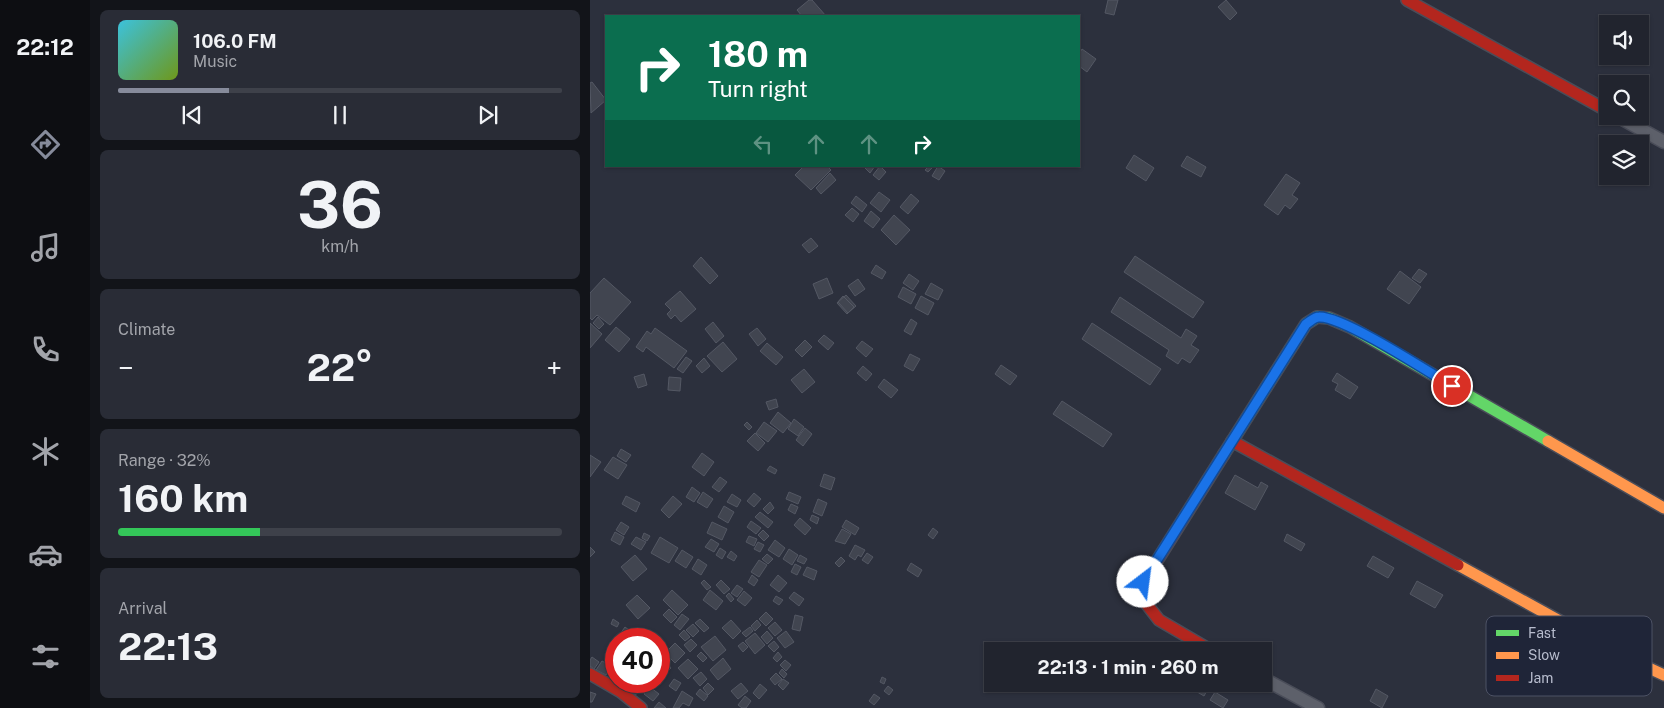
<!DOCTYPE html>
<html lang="en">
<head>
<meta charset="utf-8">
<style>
  body { margin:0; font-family:"Public Sans",sans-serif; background:#292c36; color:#f1f3f6; height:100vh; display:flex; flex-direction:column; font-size:19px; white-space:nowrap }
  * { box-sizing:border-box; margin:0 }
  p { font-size:16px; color:#a2a4aa }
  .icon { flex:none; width:28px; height:28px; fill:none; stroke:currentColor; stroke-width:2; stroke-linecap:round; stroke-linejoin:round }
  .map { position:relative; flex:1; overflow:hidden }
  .sheet { display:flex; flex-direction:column; gap:10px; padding:10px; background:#121419; width:500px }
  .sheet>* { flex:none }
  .banner { position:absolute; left:15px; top:15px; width:475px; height:152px; border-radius:0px; box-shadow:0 1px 4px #0004,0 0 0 1px #3e414a; background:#0b6e4f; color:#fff; overflow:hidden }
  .tools { position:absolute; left:1009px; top:15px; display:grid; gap:10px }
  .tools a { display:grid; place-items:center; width:50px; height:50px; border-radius:0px; background:#21242e; box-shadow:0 1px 4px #0004,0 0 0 1px #3e414a; font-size:25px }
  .speed { position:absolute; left:15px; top:628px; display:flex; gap:10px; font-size:25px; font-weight:700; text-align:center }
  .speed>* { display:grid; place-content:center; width:65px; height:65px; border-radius:50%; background:#21242e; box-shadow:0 1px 4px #0004,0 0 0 1px #3e414a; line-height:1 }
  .speed .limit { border:8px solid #d22; background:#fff; color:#111 }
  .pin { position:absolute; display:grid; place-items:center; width:42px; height:42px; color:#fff; margin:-21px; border:2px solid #fff; border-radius:50%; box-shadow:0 1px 5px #0007 }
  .me { position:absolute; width:55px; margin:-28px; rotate:30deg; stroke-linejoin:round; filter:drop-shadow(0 0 4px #0008) }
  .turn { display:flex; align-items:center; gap:18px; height:105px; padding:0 20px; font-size:22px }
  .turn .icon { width:65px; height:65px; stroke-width:2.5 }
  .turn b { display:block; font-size:35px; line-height:42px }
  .lanes { display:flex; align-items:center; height:48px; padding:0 20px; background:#0003; justify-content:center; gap:25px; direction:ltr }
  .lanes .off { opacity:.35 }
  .big { font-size:38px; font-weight:700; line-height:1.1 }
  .sheet .card { flex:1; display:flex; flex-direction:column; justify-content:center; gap:8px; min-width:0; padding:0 18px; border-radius:8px; background:#292c36 }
  .sheet .dial { align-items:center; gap:0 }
  .dial b { font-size:65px; line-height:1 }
  .song { display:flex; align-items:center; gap:15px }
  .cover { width:60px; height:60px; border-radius:8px; background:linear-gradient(135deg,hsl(190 70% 55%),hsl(80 70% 35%)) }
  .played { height:5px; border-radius:2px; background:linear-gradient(90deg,#868b9b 25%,#3e414a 25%) }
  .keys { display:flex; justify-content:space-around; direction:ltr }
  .heat { display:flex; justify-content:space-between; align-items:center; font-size:28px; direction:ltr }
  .charge { height:8px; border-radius:4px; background:linear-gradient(90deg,#34c759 32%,#3e414a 0) }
  .trip { position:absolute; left:394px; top:642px; width:288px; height:50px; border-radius:0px; background:#21242e; box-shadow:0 1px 4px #0004,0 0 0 1px #3e414a; font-weight:700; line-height:50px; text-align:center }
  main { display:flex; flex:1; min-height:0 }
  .tabs { display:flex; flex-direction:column; width:90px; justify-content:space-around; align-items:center; background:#0d0e12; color:#a2a4aa }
  .tabs .icon { width:35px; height:35px }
  .tabs .on { color:#868b9b }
  .tabs b { font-size:22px; color:#f1f3f6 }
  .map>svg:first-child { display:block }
</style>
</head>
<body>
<main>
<nav class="tabs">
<b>22:12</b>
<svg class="icon on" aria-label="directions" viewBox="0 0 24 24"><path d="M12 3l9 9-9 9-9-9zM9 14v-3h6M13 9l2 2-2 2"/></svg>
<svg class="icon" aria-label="music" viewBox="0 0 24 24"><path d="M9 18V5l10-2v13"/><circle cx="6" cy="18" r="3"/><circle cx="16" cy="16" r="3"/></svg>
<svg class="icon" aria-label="phone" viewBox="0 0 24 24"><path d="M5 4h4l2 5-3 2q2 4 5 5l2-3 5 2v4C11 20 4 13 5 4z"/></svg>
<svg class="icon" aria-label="climate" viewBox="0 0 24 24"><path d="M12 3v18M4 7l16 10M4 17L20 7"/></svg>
<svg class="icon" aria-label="car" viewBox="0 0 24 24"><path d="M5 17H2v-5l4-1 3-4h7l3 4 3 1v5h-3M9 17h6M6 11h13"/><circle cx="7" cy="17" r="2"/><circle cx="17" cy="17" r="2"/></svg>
<svg class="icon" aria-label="filters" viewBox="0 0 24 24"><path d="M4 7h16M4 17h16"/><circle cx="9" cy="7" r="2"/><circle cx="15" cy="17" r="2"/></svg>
</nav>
<section class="sheet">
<div class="card">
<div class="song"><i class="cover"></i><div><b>106.0 FM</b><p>Music</p></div></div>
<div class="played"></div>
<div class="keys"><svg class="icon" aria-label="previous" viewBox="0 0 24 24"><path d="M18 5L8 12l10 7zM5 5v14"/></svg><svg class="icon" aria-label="pause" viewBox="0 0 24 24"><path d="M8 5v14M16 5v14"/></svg><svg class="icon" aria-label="next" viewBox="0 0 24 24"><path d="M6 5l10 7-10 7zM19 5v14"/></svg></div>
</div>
<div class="card dial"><b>36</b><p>km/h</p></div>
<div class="card"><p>Climate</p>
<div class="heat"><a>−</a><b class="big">22°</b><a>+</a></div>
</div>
<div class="card"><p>Range · 32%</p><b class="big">160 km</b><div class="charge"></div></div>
<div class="card"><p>Arrival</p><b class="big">22:13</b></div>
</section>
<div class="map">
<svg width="1074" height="708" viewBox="0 0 1074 708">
  <rect width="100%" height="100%" fill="#2c303d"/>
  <path fill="#414550" stroke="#545864" d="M219 0H222L236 16H212L207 10Z
    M518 0H528L524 15 515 13Z
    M636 0 647 13 640 20 628 7Z
    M492 49 506 59 497 72 489 66V54Z
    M2 82 16 100 1 113 0 83Z
    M544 155 564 168 556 181 536 168Z
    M597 156 616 167 611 177 591 166Z
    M214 166H237L241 170 221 190 205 175Z
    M275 166H285L280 173 274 167Z
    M290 166 296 172 289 180 283 175Z
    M339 166H344L338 172 335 170Z
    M348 166 355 171 349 180 342 176Z
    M240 173 246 180 231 194 226 188Z
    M696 174 710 183 702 195 708 199 700 209 695 205 688 215 674 205Z
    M289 192 300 200 291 212 280 203Z
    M321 194 329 201 318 214 310 207Z
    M266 196 277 205 272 212 261 203Z
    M262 208 269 214 263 222 255 215Z
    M281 211 290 219 283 228 274 221Z
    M304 215 320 230 306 245 291 230Z
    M221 238 228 246 219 253 212 245Z
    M545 256 614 302 603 318 534 272Z
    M111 257 128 276 120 284 103 266Z
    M286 265 296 272 292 279 281 273Z
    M829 269 837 274 830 283 822 278Z
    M810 271 831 287 819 304 797 289Z
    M319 274 329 281 323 290 313 283Z
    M14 278 41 302 20 325 7 315 2 320 0 318V293Z
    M237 278 243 293 229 299 223 284Z
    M268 279 275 289 265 296 258 286Z
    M341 283 353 290 348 300 335 294Z
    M313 287 326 294 321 304 308 297Z
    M90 291 106 309 91 322 85 315 81 319 77 314 81 310 75 304Z
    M256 295 266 306 258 313 248 302Z
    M253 296 264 307 257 314 247 303Z
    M331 296 344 303 338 315 325 308Z
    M530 297 591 338 596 329 607 336 601 345 609 350 600 363 592 358 588 364 576 356 579 350 521 312Z
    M8 317 14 324 9 329 3 323Z
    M321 319 327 323 321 335 314 331Z
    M123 322 134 336 126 343 115 329Z
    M0 323 12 334 0 348Z
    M502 323 571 369 560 385 492 339Z
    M26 327 40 339 29 352 15 340Z
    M65 328 97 351 84 368 56 347 53 352 46 347 57 331 61 334Z
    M167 328 176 339 168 346 159 334Z
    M234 335 244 343 238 350 228 341Z
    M215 340 222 347 212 357 205 350Z
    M272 341 283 349 276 357 266 348Z
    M133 342 147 359 132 372 117 356Z
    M177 343 193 357 186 365 170 351Z
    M320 354 330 359 323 371 314 366Z
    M96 357 102 361 93 373 87 369Z
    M114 358 120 366 112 373 106 366Z
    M411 365 427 376 420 385 405 374Z
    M273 366 282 374 276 381 267 373Z
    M214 369 225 382 212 393 201 380Z
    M747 373 768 387 760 399 745 390 748 384 742 381Z
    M54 374 57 385 48 388 44 377Z
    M79 377 91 378 90 391 78 390Z
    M294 379 308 390 301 398 288 387Z
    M186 399 188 407 179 410 176 402Z
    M472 401 522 434 513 447 463 414Z
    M188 412 201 423 193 433 180 423Z
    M204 419 214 427 208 436 198 429Z
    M157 422 162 427 159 430 154 425Z
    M174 422 187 431 178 442 166 433Z
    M215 428 222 434 213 446 206 440Z
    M165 433 175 443 168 451 157 441Z
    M31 449 41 455 36 462 27 456Z
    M112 453 124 462 114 476 102 467Z
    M0 455 11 462 0 477Z
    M23 457 37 465 28 479 14 470Z
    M180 466 187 470 185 474 177 470Z
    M234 474 245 478 241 490 230 486Z
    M645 475 668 488 671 482 678 486 665 510 635 493Z
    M130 477 137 482 129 492 122 487Z
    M102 487 110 493 104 502 96 497Z
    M113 492 123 499 117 508 107 502Z
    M199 492 211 497 208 504 196 499Z
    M164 493 171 499 164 507 157 501Z
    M142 494 151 500 147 507 137 502Z
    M36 496 50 503 46 512 32 504Z
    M83 496 92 504 79 518 71 510Z
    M228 499 237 503 232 516 223 512Z
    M180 502 184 508 178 514 173 509Z
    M201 504 208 507 205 514 198 510Z
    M134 506 144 512 138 523 128 517Z
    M170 512 183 522 178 528 165 517Z
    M222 515 229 518 227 524 220 520Z
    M210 518 221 528 215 535 204 525Z
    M256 520 269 528 265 535 252 527Z
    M161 521 171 528 166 534 157 527Z
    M31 522 39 527 34 535 26 530Z
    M122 522 137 529 132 540 117 533Z
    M343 528 348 532 343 539 338 535Z
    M252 529 261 534 255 544 245 541Z
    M173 530 179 536 174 541 168 535Z
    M25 532 34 537 30 545 21 540Z
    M54 533 60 536 57 541 52 538Z
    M697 534 715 544 711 551 694 541Z
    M159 536 167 539 164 546 156 542Z
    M46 537 56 542 51 550 41 544Z
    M70 537 88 548 79 563 61 553Z
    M121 539 129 544 124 552 115 547Z
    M185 540 195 548 189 557 178 550Z
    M168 542 174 545 170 552 164 549Z
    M265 545 275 550 271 557 268 555 265 560 259 556Z
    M0 547 5 552 0 557Z
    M130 548 136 552 132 559 126 555Z
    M199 549 208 555 202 565 193 559Z
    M92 550 103 557 96 568 85 561Z
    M141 551 147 556 144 561 137 557Z
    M277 553 283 557 278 564 272 560Z
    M177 554 183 559 178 564 172 559Z
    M45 555 57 569 43 581 31 567Z
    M210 555 217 559 214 564 207 561Z
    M783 556 804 568 798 578 777 566Z
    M251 557 255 561 249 567 245 563Z
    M108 559 117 565 111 575 102 569Z
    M169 560 177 565 169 577 161 572Z
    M321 563 332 570 328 577 317 570Z
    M205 564 211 567 207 575 201 572Z
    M217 567 227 571 224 580 213 575Z
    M162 575 168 580 164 586 158 582Z
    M188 575 197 583 189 592 180 585Z
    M114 580 121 587 117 590 111 583Z
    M131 580 140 589 134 594 126 585Z
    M827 581 853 595 845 608 820 594Z
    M147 585 153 589 147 597 141 593Z
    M82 590 98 605 88 615 73 600Z
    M120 590 133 601 126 610 113 600Z
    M154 591 162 598 155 606 147 600Z
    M204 592 214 599 209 606 199 598Z
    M139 593 144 599 141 602 136 596Z
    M47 595 60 608 48 619 36 605Z
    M186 596 193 600 189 605 183 601Z
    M79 609 87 617 81 623 73 615Z
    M176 612 183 619 176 626 169 619Z
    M92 614 99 619 90 630 84 625Z
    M205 615 213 617 210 631 202 629Z
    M23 619 29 623 27 627 21 624Z
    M110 619 119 628 114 632 105 623Z
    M141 620 151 631 143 639 132 628Z
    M167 620 171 625 165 631 161 626Z
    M185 622 192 630 185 636 178 628Z
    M103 624 109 631 103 637 96 630Z
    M35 627 43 633 39 639 30 634Z
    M160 627 163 631 156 637 152 633Z
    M94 630 100 637 95 641 89 635Z
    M177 631 183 638 177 644 171 637Z
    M196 631 204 642 195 648 187 638Z
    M165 633 175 645 165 654 155 641Z
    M125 636 136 650 123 661 111 647Z
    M101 639 107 645 100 652 94 645Z
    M184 641 189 647 184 652 178 646Z
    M153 642 158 647 153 652 148 646Z
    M85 643 95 653 85 663 75 653Z
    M111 652 117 658 113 662 107 656Z
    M188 652 192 657 187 662 183 658Z
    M2 657 9 662 4 669 0 666V660Z
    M133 658 141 669 128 680 120 670Z
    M98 659 108 669 98 679 88 668Z
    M195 660 201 665 196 671 190 665Z
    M12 661 21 666 16 675 6 670Z
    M77 663 81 668 75 673 71 667Z
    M192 669 197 674 194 678 189 673Z
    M111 672 117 679 110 686 103 678Z
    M186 673 192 679 185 685 180 679Z
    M292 677 296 679 294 684 290 682Z
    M84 679 91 683 86 691 79 686Z
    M193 679 199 683 193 690 188 685Z
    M45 681 52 684 45 696 38 692Z
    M118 683 124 689 118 695 113 688Z
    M151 683 158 691 148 699 141 691Z
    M170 684 177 690 169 699 163 693Z
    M605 684H613L619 687 614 696 602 689Z
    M298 686 303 690 299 695 294 691Z
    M60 687 69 694 63 701 54 694Z
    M110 689 118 696 114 701 106 694Z
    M786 689 798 696 792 708 780 701Z
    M92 691 103 698 99 706 93 703 89 708H83Z
    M0 692 6 694 2 702H0Z
    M625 692 638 700 633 708 620 700Z
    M284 694 290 698 284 705 279 701Z
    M155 696 161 701 156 708H152L148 705Z
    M69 702 76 708H64Z"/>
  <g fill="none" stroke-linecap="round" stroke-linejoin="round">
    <g stroke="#4a4d59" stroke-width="15">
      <path id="street" d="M1027 116 1074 142
        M672 678 728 708"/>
    </g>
    <g stroke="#4a4d59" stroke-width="14">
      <path id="fast" d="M634 454 716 324 727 317 739 318 760 327 958 441"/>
    </g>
    <g stroke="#4a4d59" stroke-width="14">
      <path id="slow" d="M958 441 1074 508
        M868 565 1035 657 1074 675"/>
    </g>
    <g stroke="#4a4d59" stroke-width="14">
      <path id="jam" d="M817 0 1018 111
        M642 441 868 565
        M622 651 569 620 555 602 553 583 634 454
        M0 674 31 692 51 708"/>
    </g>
    <use href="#street" stroke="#5d606a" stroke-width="12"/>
    <use href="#fast" stroke="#63d668" stroke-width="11"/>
    <use href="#slow" stroke="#ff974d" stroke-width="11"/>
    <use href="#jam" stroke="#b3261e" stroke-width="11"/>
  </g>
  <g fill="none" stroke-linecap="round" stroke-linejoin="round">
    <g stroke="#114b97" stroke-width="12">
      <path id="route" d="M553 582 716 324C720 322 724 317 729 317 753 316 837 371 862 386"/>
    </g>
    <use href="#route" stroke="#1a73e8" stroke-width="9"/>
  </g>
  <rect x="896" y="616" width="166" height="80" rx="8" fill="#1f2538" stroke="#4d5265" stroke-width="1"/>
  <rect x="906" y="630" width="23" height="6" fill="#63d668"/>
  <rect x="906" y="652" width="23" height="7" fill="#ff974d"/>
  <rect x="906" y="675" width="23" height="6" fill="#b3261e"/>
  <g font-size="14" fill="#b7bccd">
    <text x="938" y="638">Fast</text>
    <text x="938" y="660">Slow</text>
    <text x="938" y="683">Jam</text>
  </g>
</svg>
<div class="tools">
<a><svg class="icon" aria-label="sound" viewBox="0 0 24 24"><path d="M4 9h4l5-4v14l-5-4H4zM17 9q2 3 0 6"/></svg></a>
<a><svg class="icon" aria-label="search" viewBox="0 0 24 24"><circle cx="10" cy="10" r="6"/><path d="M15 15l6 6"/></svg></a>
<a><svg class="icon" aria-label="layers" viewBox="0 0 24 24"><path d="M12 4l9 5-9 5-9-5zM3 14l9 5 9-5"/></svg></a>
</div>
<div class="speed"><div class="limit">40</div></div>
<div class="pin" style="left:862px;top:386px;background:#d93025"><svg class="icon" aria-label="arrive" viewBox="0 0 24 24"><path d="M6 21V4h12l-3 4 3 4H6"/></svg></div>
<svg class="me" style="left:553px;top:582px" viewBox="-20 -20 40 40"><circle r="19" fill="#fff"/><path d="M0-13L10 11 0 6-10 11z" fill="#1a73e8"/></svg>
<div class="trip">22:13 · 1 min · 260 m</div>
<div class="banner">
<div class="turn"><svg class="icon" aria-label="right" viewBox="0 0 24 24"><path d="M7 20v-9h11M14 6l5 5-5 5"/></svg><div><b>180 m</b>Turn right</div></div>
<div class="lanes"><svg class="icon off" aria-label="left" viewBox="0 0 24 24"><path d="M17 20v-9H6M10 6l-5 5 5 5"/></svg><svg class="icon off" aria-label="ahead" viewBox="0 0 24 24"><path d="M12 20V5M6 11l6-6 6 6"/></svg><svg class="icon off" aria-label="ahead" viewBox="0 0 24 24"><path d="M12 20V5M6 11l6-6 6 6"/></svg><svg class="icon" aria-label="right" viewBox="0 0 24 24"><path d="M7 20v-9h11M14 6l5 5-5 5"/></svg></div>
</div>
</div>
</main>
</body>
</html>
